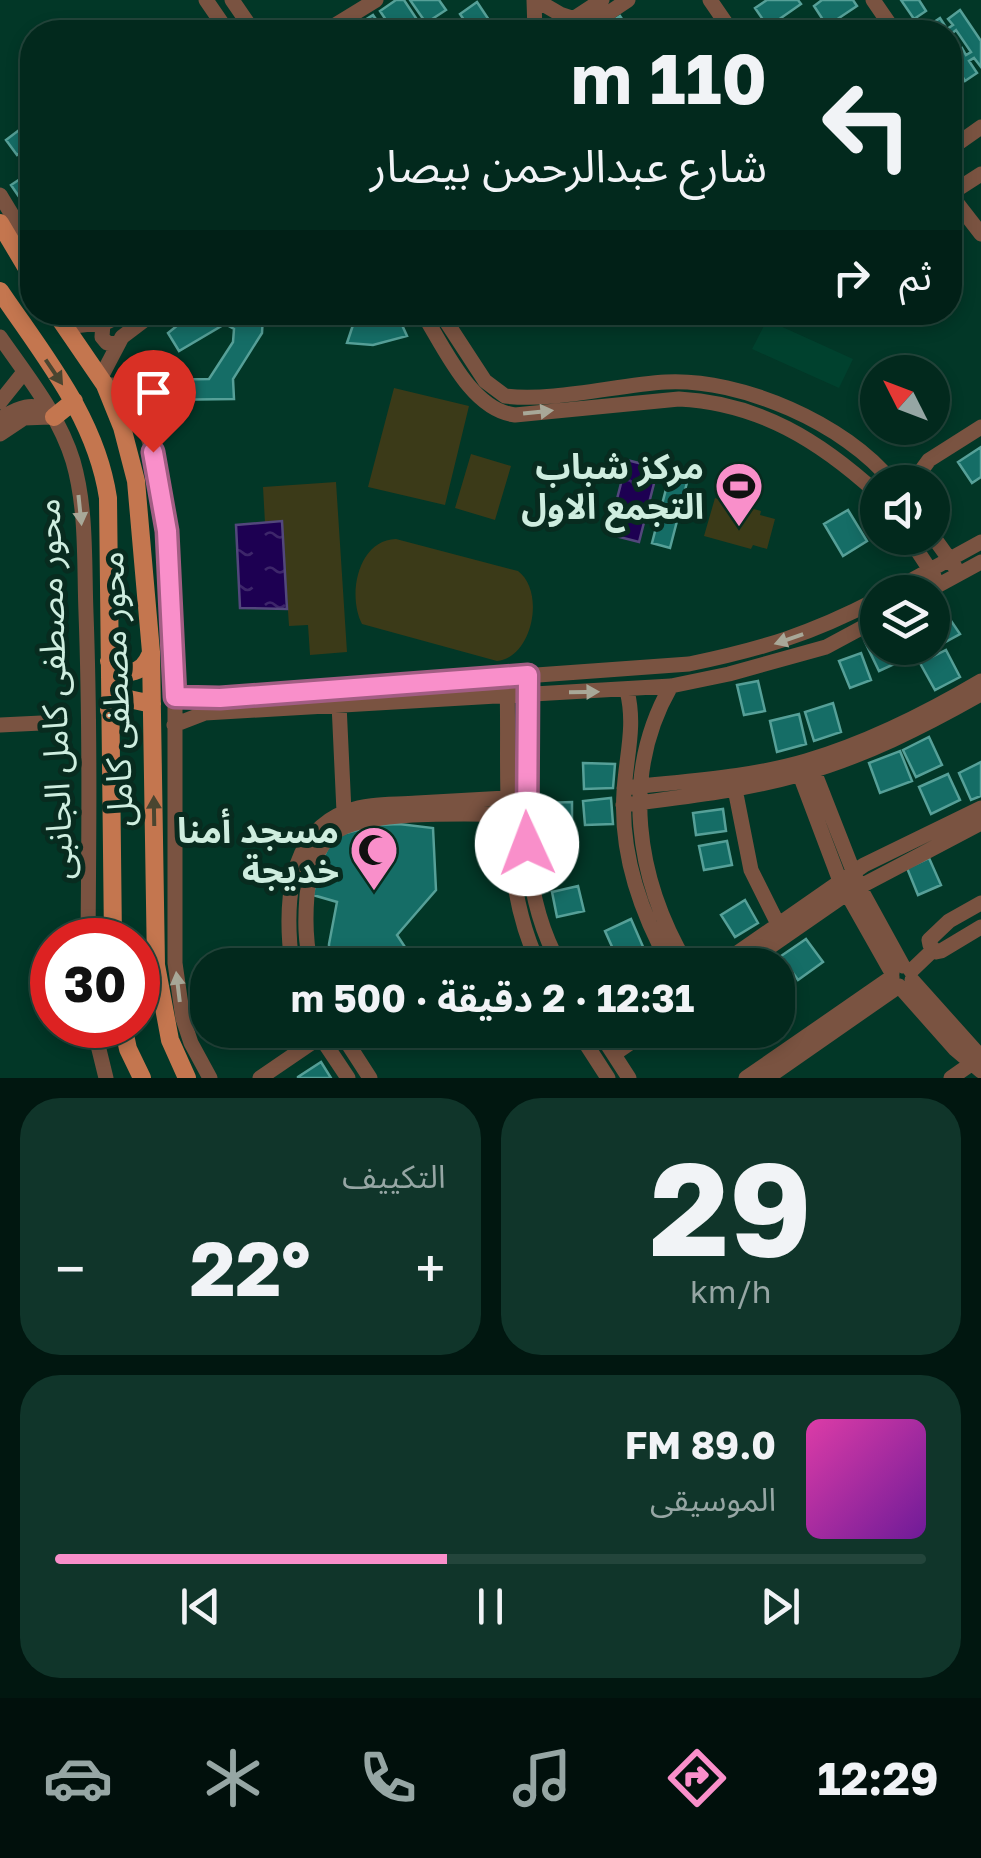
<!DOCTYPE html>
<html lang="ar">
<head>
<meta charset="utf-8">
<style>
  body { margin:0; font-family:"Golos Text","Noto Sans Arabic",sans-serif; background:#10352a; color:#f1f3f6; direction:rtl; height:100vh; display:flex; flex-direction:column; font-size:38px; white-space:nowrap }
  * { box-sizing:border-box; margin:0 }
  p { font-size:32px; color:#96a6a4 }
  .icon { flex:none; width:55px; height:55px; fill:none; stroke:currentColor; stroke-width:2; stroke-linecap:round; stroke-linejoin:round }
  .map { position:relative; height:1078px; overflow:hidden; direction:ltr }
  .details { display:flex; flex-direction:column; gap:20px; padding:20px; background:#011710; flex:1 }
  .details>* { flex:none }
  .guide { position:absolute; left:20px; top:20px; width:942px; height:305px; border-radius:40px; box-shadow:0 5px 15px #0003,0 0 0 2px #23453b; direction:rtl; background:#02291d; color:#f1f3f6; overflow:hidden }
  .needle { width:65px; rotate:312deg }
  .controls { position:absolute; left:860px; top:355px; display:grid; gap:20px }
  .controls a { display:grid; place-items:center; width:90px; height:90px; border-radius:50%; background:#02291d; box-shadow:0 5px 15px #0003,0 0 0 2px #23453b; font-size:50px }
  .speed { position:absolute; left:30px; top:918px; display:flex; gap:20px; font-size:50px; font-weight:700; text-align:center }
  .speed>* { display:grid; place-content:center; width:130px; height:130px; border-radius:50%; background:#02291d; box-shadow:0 5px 15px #0003,0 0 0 2px #23453b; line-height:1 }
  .speed .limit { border:15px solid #d22; background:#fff; color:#111 }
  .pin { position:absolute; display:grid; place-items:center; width:85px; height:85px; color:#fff; margin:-102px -42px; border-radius:50% 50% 50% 0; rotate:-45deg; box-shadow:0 0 10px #0007 }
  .pin .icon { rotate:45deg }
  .me { position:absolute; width:110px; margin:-55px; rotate:358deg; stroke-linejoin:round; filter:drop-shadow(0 0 8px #0008) }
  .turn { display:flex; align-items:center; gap:35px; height:210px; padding:0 30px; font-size:45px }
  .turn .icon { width:130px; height:130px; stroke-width:2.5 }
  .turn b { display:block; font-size:70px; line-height:85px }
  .then { display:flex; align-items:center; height:95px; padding:0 30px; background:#0003; gap:20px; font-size:38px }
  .big { font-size:75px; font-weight:700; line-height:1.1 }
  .details .tile { flex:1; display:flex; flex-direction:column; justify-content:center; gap:15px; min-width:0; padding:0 35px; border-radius:40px; background:#10352a }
  .details .dial { align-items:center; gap:0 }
  .dial b { font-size:130px; line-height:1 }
  .song { display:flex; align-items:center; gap:30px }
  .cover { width:120px; height:120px; border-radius:15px; background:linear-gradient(135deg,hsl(320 70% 55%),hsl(280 70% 35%)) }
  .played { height:10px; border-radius:5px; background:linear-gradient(90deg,#f98fca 45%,#23453b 45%) }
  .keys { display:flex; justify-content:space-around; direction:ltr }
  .heat { display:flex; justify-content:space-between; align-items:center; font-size:55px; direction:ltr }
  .details .tiles { flex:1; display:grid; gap:20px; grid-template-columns:1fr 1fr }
  .tile:last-child { grid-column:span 2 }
  .trip { position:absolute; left:190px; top:948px; width:605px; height:100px; border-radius:40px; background:#02291d; box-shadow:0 5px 15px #0003,0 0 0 2px #23453b; font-weight:700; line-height:100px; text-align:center; direction:rtl }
  .tab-bar { display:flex; height:160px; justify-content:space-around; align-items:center; background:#01100c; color:#96a6a4 }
  .tab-bar .icon { width:70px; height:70px }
  .tab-bar .current { color:#f98fca }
  .tab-bar b { font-size:45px; color:#f1f3f6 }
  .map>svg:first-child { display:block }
</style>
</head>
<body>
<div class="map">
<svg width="981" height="1078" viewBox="0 0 981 1078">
  <defs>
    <pattern id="water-ripples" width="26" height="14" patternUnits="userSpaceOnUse" patternTransform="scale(2.5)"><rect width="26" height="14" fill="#1d0052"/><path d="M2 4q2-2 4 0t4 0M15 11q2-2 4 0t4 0" fill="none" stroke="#3d266a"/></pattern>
  </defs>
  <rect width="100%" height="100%" fill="#023727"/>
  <path fill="#00412e" d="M767 320 853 359 839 388 752 349Z"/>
  <path fill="#3b3a18" d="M394 388 469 406 445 505 368 487Z
    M471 454 511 466 495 520 455 508Z
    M336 482 347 652 310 655 308 625 289 626 282 521 265 523 263 487Z
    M715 498 761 511 760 515 775 519 767 549 753 545 751 549 704 536Z
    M396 539 518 571C546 592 532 658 497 661L362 624C347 595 358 540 396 539Z"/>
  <path fill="url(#water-ripples)" stroke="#52477c" stroke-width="2.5" d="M627 460 658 468 639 542 608 534Z
    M282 521 287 609 240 608 236 525Z"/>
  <path fill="#156d66" stroke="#56a098" stroke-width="2.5" d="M396 0H404L422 27 414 32H394L380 11Z
    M410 0H439L446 10 426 23Z
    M767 0H798L801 4 768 27 755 8Z
    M822 0H853L857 6 827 26 814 6Z
    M901 0H919L926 11 914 19Z
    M477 2 497 32H472L460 14Z
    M960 10 981 41V67L974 58 969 61 977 73 965 81 950 56 962 48 966 55 971 52 956 30 950 35 954 40 950 43V32H932L928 26 940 18 947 29 953 25 948 19Z
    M373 15 385 32H357L354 27Z
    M620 16 631 32H602L600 29Z
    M23 127 32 143 17 155 6 140Z
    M32 171V203L26 207 11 185Z
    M194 312 263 315 262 333 233 379 234 399 156 400 157 380 209 379 233 342 234 329 225 324 179 351 168 333Z
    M397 314 407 336 373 345 347 343 354 322 376 325Z
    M981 447V477L972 483 958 462Z
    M672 466 690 471 670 548 652 543Z
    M848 510 867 541 843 556 824 524Z
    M943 609 960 634 938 646 932 636V615Z
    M878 637V648H894L901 661 879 671 865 642Z
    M946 650 960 677 935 690 920 663Z
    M861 653 871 680 850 688 839 661Z
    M758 681 765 711 744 715 737 685Z
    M833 703 841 732 814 741 805 712Z
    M799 714 806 744 777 752 770 721Z
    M929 737 942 765 916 777 903 750Z
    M900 751 912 781 880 793 869 763Z
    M981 762V796L971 800 959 773Z
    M583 763 615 764 613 788 584 789Z
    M948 774 960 800 931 814 919 787Z
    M611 798 613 824 585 825 583 801Z
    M572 802V828L544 829 543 803Z
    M723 809 726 831 696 835 693 813Z
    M399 824 433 828 436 890 397 935 405 947 373 965H340L329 962V944L337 902 313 895 317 873 327 849 338 835 377 825Z
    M727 841 732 865 704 870 699 846Z
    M929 858 941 885 918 895 907 868Z
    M578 886 584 911 557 917 552 892Z
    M745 900 758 923 735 937 721 915Z
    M631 919 644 949 618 960 605 931Z
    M806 939 823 962 798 980 781 956Z
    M321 1062 331 1078H298V1077Z"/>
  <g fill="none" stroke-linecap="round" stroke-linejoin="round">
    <path stroke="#7a5341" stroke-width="15" d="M206 0 228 32
      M232 0 254 32
      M534 0 535 32
      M536 0 560 14 575 19
      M710 0 732 32
      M873 0 895 32
      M324 32 376 0
      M553 32 602 0
      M580 32 628 0
      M950 149 981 127
      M981 174 950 194 981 234
      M0 195 32 248
      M78 312 103 323 102 337 107 343 118 344
      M422 312C444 347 471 410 515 415L679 399C759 403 820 441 878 494
      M440 312 485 381 505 396C553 402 616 385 666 382 741 378 846 424 892 482
      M66 327 107 322 128 312
      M0 337C27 376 59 415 73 461 87 509 84 563 86 613 90 722 89 831 88 940
      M101 377 122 337 155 312
      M105 385H123L133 393 153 452 164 503 175 697V963L183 1019 191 1043 210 1078
      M0 402 24 372
      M0 419C17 408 34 400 51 414
      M0 434 24 418 50 417
      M913 482 929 460 981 427
      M932 535 955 567
      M909 538 934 576
      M890 592 981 542
      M926 592 981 562
      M507 684C510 776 498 879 539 965
      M528 685C528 778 512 880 560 965
      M671 686C620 775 636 879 687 965
      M627 691C636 726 626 756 624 792 620 852 641 913 670 965
      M175 697 220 698 689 664C762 649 811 634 878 599
      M339 704 344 812
      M0 725 62 722
      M174 725 205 713 671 686 729 674 826 647 878 619
      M810 761 859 886 903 966
      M797 767 840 881 892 973
      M624 788C684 781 748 778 806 761 867 743 927 713 981 681
      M735 789 751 870 778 924
      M623 805C681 797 741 791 798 775 863 757 923 727 981 694
      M981 903 949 921 929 940 930 945 936 952 941 951 981 927
      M292 965C285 911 285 833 348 811 369 803 394 805 417 803 453 801 489 799 525 797
      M311 965C305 941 305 920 307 895 309 872 315 848 334 833 368 807 481 816 526 814
      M720 965 864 865 981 808
      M744 965 846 894 981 823
      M911 971 933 950
      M912 980 981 1057 951 1078
      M900 987 955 1049 981 1071
      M93 1025 106 1078
      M316 1030 348 1078
      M339 1030 370 1078
      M577 1030 608 1078
      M598 1030 629 1078
      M614 1054 649 1030
      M260 1078 320 1037
      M746 1078 892 977
      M767 1078 899 986"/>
    <path stroke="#c4764f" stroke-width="18" d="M0 223 32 277
      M0 291C44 356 96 418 108 498L113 940
      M55 312 105 385 122 427 136 481 151 652 156 965 170 1040 187 1078
      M54 417 74 401
      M109 661C122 678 142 675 150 655
      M109 710 129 699 152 704
      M123 1025 128 1049 142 1078"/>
  </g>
  <defs><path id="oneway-solid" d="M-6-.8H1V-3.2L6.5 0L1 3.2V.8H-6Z" transform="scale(2.5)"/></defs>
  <g fill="#4a4530">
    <use href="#oneway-solid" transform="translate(54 372) rotate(56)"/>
    <use href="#oneway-solid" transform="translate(154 811) rotate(-91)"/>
  </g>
  <g fill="#a8a898">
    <use href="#oneway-solid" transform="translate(538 412) rotate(-6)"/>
    <use href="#oneway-solid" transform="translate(80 510) rotate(84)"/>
    <use href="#oneway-solid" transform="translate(789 639) rotate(161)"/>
    <use href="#oneway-solid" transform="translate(584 692) rotate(-1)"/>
    <use href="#oneway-solid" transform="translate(178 987) rotate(-97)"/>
  </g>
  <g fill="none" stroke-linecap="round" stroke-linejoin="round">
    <g stroke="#a25d83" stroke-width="25">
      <path id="route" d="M153 452 167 531 175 697 220 698 528 675 527 844"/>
    </g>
    <use href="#route" stroke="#f98fca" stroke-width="18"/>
  </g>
  <defs>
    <g id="stadium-pin" transform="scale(2.5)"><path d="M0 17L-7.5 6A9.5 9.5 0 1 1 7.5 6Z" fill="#f98fca" stroke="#082b1f"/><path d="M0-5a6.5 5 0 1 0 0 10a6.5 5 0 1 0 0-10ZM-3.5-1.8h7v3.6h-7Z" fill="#111"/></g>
    <g id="mosque-pin" transform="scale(2.5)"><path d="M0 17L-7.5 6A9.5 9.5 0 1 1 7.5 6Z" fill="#f98fca" stroke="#082b1f"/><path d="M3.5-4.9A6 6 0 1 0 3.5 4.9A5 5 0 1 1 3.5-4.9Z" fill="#111"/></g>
  </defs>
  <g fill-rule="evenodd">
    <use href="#stadium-pin" x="739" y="486"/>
    <use href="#mosque-pin" x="374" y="850"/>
  </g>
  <g text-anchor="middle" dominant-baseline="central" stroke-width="10" stroke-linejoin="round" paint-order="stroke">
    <g font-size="35" font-weight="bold" fill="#ceeddf" stroke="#082b1f" text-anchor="end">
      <text x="704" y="466">مركز شباب<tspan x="704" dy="40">التجمع الاول</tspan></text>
      <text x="339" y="830">مسجد أمنا<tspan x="339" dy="40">خديجة</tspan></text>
    </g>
    <g font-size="35" fill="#ceeddf" stroke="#082b1f">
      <text transform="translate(53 689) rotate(-92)">محور مصطفى كامل الجانبى</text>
      <text transform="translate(115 689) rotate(-92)">محور مصطفى كامل</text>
    </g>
  </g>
</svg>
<div class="controls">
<a><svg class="needle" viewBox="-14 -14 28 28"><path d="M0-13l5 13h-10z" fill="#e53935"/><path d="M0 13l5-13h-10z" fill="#96a6a4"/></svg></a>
<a><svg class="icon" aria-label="sound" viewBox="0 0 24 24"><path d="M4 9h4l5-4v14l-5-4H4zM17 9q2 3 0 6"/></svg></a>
<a><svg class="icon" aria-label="layers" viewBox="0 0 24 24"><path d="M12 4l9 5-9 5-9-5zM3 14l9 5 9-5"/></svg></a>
</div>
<div class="speed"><div class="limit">30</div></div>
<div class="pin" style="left:153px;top:452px;background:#d93025"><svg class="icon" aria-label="arrive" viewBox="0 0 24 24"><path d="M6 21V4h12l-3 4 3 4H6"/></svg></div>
<svg class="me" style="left:527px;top:844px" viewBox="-20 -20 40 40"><circle r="19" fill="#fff"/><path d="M0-13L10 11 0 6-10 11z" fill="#f98fca"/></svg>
<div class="trip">12:31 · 2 دقيقة · 500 m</div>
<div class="guide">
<div class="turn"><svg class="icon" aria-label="left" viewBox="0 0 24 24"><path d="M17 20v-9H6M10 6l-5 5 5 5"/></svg><div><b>110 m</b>شارع عبدالرحمن بيصار</div></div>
<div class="then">ثم<svg class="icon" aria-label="right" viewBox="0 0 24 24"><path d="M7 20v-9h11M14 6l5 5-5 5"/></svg></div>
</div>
</div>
<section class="details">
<div class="tiles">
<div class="tile dial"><b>29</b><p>km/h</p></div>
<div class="tile"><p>التكييف</p>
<div class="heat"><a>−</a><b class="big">22°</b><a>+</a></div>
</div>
<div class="tile">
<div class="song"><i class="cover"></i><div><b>89.0 FM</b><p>الموسيقى</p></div></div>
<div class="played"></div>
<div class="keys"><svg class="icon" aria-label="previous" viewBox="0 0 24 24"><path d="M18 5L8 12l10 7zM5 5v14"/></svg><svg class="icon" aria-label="pause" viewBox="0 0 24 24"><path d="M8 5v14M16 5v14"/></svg><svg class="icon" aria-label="next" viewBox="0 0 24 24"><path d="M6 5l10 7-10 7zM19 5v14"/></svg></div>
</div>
</div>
</section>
<nav class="tab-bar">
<b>12:29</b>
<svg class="icon current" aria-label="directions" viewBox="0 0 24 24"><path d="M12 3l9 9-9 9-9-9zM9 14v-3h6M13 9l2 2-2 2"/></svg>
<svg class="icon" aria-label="music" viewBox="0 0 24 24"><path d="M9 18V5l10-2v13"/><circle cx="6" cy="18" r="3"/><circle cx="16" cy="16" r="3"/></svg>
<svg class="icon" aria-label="phone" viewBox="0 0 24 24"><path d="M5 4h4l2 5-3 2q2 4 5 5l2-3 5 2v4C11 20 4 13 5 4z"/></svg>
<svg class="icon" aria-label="climate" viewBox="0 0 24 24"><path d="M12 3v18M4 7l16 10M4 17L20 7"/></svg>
<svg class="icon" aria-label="car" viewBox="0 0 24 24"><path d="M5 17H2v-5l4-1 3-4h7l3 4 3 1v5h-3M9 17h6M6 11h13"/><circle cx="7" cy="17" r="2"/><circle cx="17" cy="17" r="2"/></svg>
</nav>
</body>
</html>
